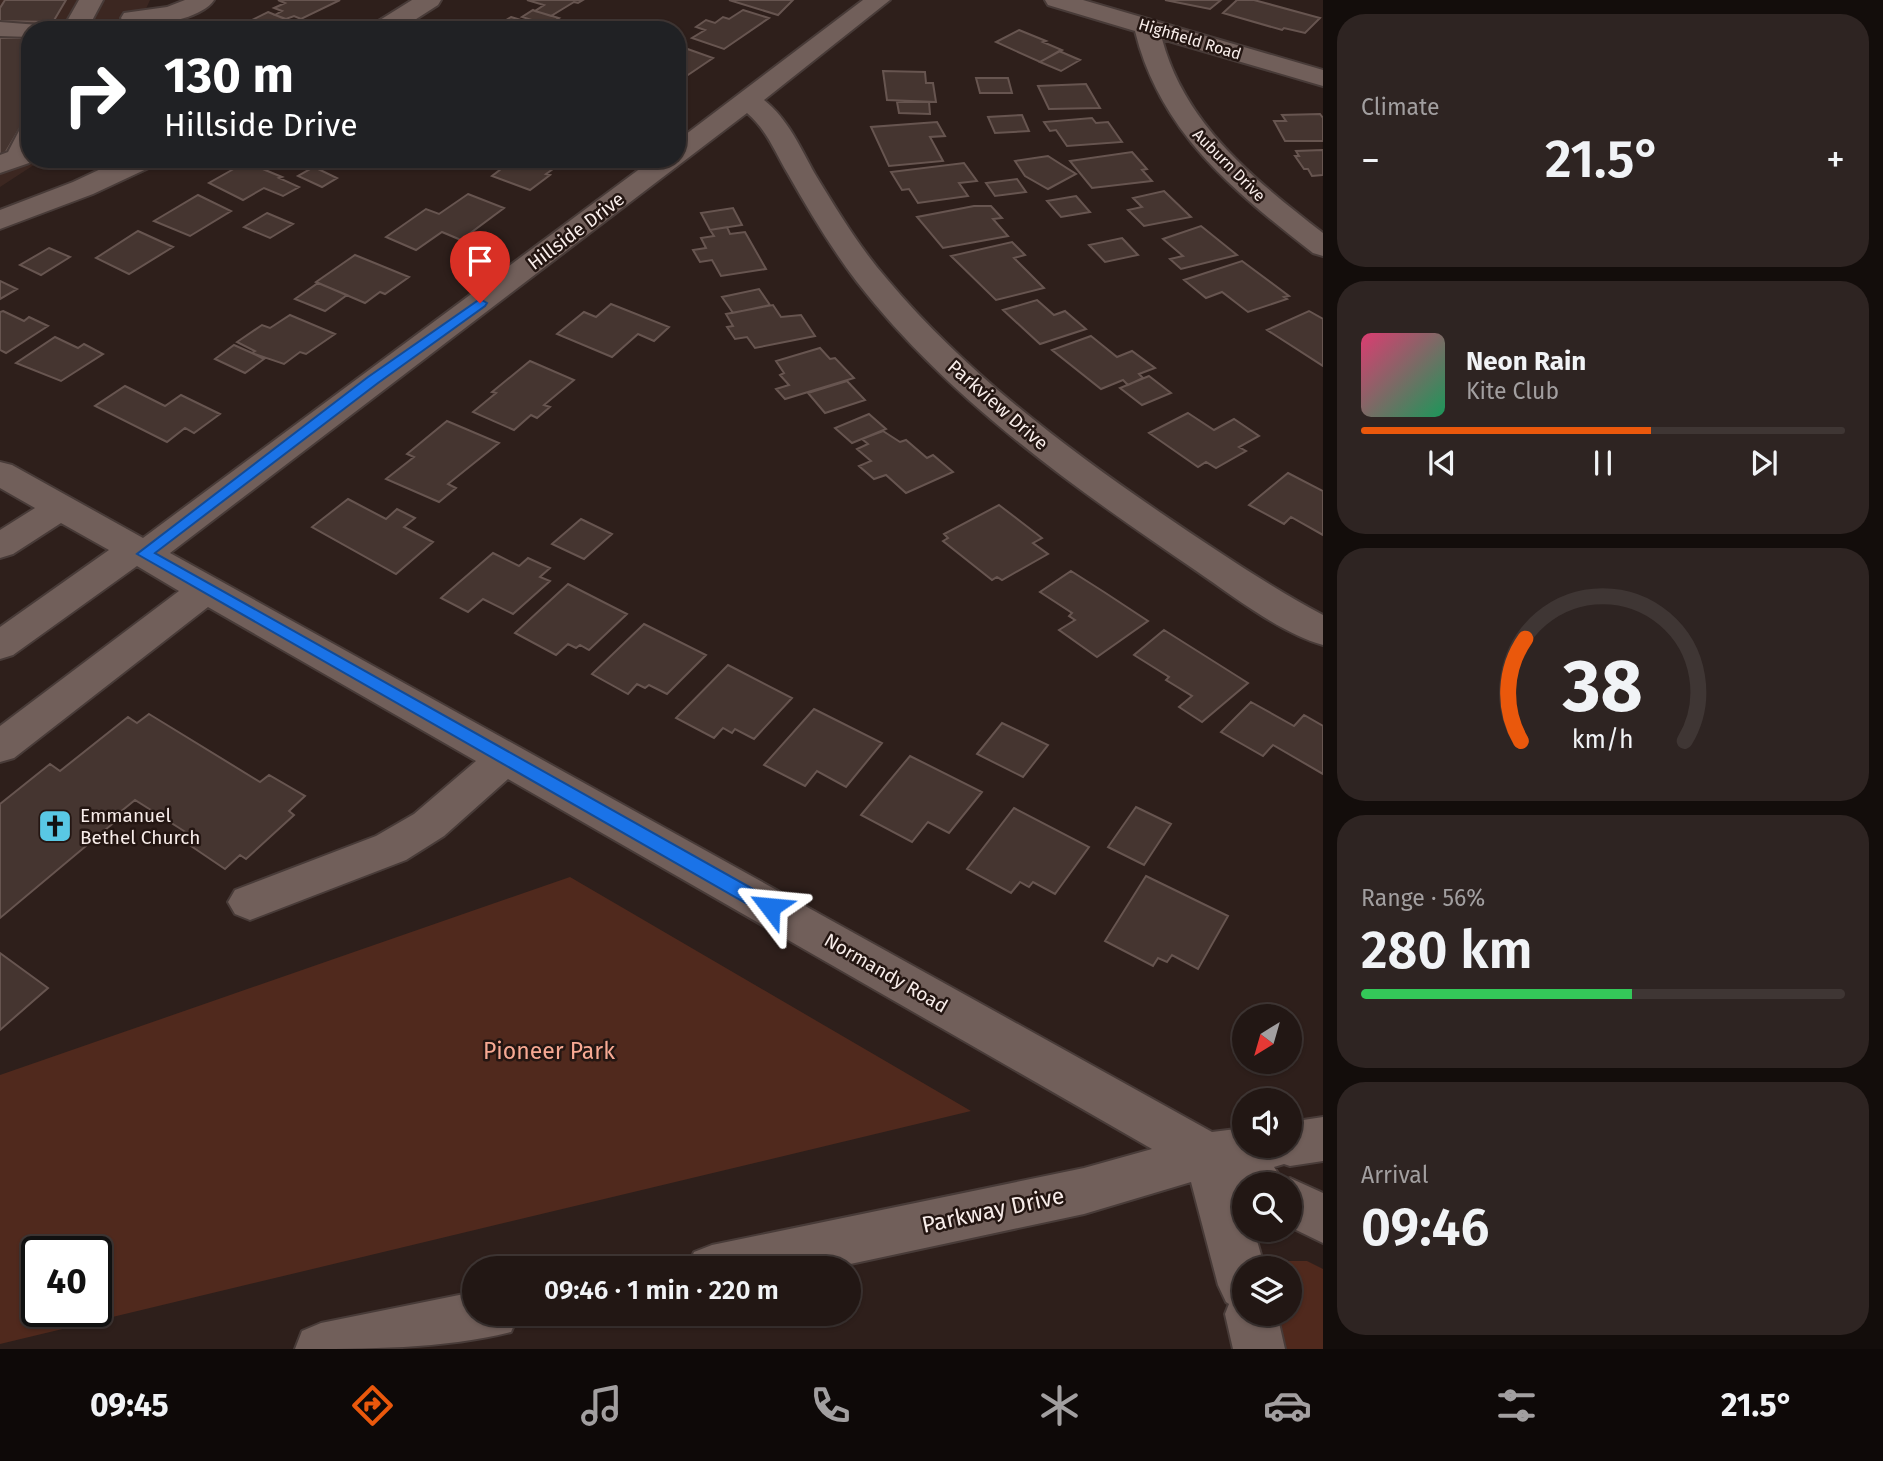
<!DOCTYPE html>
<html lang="en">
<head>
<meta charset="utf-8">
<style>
  body { margin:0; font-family:"Fira Sans",sans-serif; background:#2e2422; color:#f1f3f6; height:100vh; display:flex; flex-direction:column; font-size:26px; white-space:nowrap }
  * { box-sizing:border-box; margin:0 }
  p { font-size:23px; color:#a29fa0 }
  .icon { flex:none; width:38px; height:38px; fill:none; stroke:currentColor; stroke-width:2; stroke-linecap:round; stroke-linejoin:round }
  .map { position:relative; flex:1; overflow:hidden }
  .sheet { display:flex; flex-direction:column; gap:14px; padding:14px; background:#130d0b; width:560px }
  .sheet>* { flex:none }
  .guide { position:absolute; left:21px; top:21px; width:665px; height:147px; border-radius:28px; box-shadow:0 2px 5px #0004,0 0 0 2px #3f3634; background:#202124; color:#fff; overflow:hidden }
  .needle { width:46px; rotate:217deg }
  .controls { position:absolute; left:1232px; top:1004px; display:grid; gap:14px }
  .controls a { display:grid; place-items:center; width:70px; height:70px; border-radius:50%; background:#221714; box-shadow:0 2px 5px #0004,0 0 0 2px #3f3634; font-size:35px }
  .speed { position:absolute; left:21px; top:1236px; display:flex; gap:14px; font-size:35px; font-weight:700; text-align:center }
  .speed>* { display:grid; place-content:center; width:91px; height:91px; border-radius:50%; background:#221714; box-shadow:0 2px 5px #0004,0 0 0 2px #3f3634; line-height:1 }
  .speed .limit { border:4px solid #111; border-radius:10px; background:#fff; color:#111 }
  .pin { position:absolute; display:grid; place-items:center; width:60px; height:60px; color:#fff; margin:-72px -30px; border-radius:50% 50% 50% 0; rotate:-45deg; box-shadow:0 0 7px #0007 }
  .pin .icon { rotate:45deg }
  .me { position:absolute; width:77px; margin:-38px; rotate:299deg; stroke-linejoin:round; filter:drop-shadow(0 0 5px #0008) }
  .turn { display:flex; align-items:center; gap:24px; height:147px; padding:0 28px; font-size:32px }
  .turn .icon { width:91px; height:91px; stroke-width:2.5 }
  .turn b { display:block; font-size:49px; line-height:60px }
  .big { font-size:52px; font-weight:600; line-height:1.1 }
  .sheet .tile { flex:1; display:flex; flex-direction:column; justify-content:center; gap:10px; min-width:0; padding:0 24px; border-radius:28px; background:#2e2422 }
  .sheet .dial { align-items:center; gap:0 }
  .dial svg { height:182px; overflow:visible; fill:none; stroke:#3f3634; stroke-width:7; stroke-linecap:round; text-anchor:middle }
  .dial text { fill:#f1f3f6; stroke:none }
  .song { display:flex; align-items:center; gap:21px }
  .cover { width:84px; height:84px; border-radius:10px; background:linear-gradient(135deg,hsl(340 70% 55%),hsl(150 70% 35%)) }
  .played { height:7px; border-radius:4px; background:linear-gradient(90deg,#ea580c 60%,#3f3634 60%) }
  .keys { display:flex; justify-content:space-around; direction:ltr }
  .heat { display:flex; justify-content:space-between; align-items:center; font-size:38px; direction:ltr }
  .charge { height:10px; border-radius:5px; background:linear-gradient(90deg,#34c759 56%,#3f3634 0) }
  .trip { position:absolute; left:462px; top:1256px; width:399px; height:70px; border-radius:35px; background:#221714; box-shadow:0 2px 5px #0004,0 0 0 2px #3f3634; font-weight:600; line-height:70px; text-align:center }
  .tab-bar { display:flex; height:112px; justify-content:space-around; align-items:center; background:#0e0908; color:#a29fa0 }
  .tab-bar .icon { width:49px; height:49px }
  .tab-bar .selected { color:#ea580c }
  .tab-bar b { font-size:32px; color:#f1f3f6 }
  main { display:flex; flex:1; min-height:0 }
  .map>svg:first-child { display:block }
</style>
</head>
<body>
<main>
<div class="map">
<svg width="1323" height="1349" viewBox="0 0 1323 1349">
  <rect width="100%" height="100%" fill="#2e1f1b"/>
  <path fill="#3c2721" d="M0 0H150L136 30H30V159H43L0 187Z"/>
  <path fill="#50291d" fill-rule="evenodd" d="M570 877 971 1111 0 1344V1075ZM37 1251H96V1311H37Z
    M1285 1261H1307L1323 1269V1349H1282L1274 1314H1290V1269H1275Z"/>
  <path fill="#453530" stroke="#675550" stroke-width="2" d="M5 0H66L53 22 0 21V8Z
    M278 0H340L301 19 294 16 286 19 275 15 282 11 274 8 285 3Z
    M527 0H583L578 3 574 2 551 16 535 11 544 5Z
    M729 0H793L778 15Z
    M1165 0H1221L1210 9Z
    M1237 0H1254L1320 18 1305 33 1284 28 1282 30 1223 13Z
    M533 10 535 11 559 18 548 25 522 17Z
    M743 10 769 18 724 49 692 38 705 30 696 27 706 20 715 23 723 17 729 19Z
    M268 12 290 21 272 30H263L246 23Z
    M511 17 541 26 535 30H490Z
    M1019 30 1046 41 1043 42 1062 50 1040 62 996 42Z
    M0 38H30V50L22 63H30V111L4 155H0Z
    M682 47 713 58 685 77 677 74V51Z
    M1059 51 1080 60 1061 71 1040 62Z
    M883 71 925 72 926 83H933L936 102 887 100Z
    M976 78H1008L1012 93H980Z
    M1086 84 1100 108 1049 109 1038 86Z
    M897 102H929L930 114 899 113Z
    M1320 114 1323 118V141H1285L1274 121H1286L1282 115Z
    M1022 115 1029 131 995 133 988 117Z
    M1092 118 1096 123 1108 122 1122 142 1067 146 1056 130 1050 131 1044 122Z
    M937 122 945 136 930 137 943 161 889 166 871 127Z
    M1323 150V175L1312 176 1308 169H1304L1295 156H1299L1296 151Z
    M1132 152 1147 169 1142 170 1152 181 1092 188 1070 161Z
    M1048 156 1076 174 1048 189 1025 176 1015 161Z
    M500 159H546L560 164 546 174 550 175 530 190 492 176 501 169 491 165Z
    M246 162 282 177 279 178 299 187 283 196 264 188 243 200 209 183Z
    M964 163 977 181 959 183 968 196 918 203 909 189 902 190 891 172Z
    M314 167 337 178 322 187 298 176Z
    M1017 179 1026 192 995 196 986 183Z
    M1164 191 1191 217 1144 226 1128 210 1142 207 1133 198Z
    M468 194 504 208 461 240 442 232 416 250 386 237 426 209 439 214Z
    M198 195 231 211 190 236 154 221Z
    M1076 196 1090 212 1061 217 1047 201Z
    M974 206H991L1002 218 993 219 1008 236 943 248 917 217Z
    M733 208 742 225 710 230 701 213Z
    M267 213 293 224 270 238 244 227Z
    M1201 226 1237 255 1181 269 1170 259 1183 256 1163 239Z
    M727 227 730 234 745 232 766 269 721 276 712 260 700 262 693 250 706 248 701 238 714 236 710 230Z
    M138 231 173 247 129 274 96 258Z
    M1122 238 1138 255 1105 262 1089 245Z
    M1012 242 1025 255 1014 258 1044 288 996 300 951 256Z
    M49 248 70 257 41 275 20 265Z
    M355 255 409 277 385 294 380 292 365 303 316 282Z
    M1242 261 1289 296 1284 297 1287 299 1248 312 1222 292 1206 298 1184 280Z
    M0 281 17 289 0 299Z
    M318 283 347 295 325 311 295 299Z
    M759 289 770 305 733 313 722 297Z
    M1037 300 1054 315 1065 311 1086 329 1040 344 1003 310Z
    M611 304 669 327 654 341 638 334 612 357 557 334 584 312 596 317Z
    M773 305 781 317 801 315 815 336 755 348 747 337 735 339 727 327 733 326 726 314Z
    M3 311 24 321 29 317 48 326 6 353 0 350V312Z
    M1309 311 1323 319V366L1267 330Z
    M290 315 335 334 306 354 300 352 284 364 252 353 255 351 237 342 262 325 270 328Z
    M1091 336 1117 357 1132 351 1155 368 1139 374 1143 378 1128 385 1123 380 1101 389 1052 350Z
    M55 337 78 348 84 344 103 354 61 381 16 363Z
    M234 345 252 353 264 359 245 373 215 359Z
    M820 348 830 359 835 358 854 378 785 399 776 389 789 385 780 375 784 373 776 361Z
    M530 361 574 380 544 405 550 407 537 418 531 415 514 430 473 412 496 393 492 392Z
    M1149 376 1171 393 1142 405 1120 388Z
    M847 381 865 400 825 413 808 393Z
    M125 386 165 406 181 395 220 414 194 433 185 428 167 442 95 406Z
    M1188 413 1214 430 1234 419 1259 436 1239 447 1246 451 1216 468 1206 462 1198 467 1149 433Z
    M869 414 886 429 852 443 835 428Z
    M447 421 499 443 448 484 456 488 439 502 386 479 414 457 407 454Z
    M883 431 900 442 906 440 927 458 933 455 953 472 906 493 886 475 874 479 859 466 871 461 857 449 868 444 862 439Z
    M1288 473 1323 491V535L1291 517 1284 524 1249 505Z
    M348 499 386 519 397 509 415 518 404 527 433 542 396 574 312 527Z
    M999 505 1042 538 1033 543 1048 554 1002 580 997 577 992 580 943 541 948 538 944 534Z
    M581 519 612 534 584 559 552 544Z
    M493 553 519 566 528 558 550 568 540 577 550 581 513 614 483 599 468 612 441 598Z
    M1071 571 1104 592 1148 621 1097 657 1059 630 1075 620 1069 616 1072 613 1040 592Z
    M568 584 627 614 589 650 580 645 576 648 568 644 556 655 515 633Z
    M644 624 706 655 667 694 649 685 645 688 637 684 628 694 592 674Z
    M1164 630 1248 683 1202 722 1179 707 1192 696 1166 680 1169 677 1134 655Z
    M728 665 792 698 754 739 735 729 732 733 723 728 714 738 676 718Z
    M1251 702 1294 726 1304 715 1323 726V774L1273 745 1263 756 1221 732Z
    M814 709 882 743 846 787 817 771 805 786 764 765Z
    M149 714 260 782 269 775 305 796 289 811 294 815 246 859 240 855 225 869 188 844 195 838 135 800 119 813 123 815 0 918V804L50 764 60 771 128 717 137 723Z
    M1002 723 1048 745 1023 777 977 754Z
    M910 756 982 792 949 833 928 822 912 842 861 815Z
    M1136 807 1171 824 1144 865 1108 847Z
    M1014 808 1089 847 1055 894 1033 882 1029 887 1020 882 1011 893 967 869Z
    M1146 876 1228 916 1198 969 1172 955 1167 962 1158 958 1153 966 1105 941Z
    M0 953 48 988 0 1030Z"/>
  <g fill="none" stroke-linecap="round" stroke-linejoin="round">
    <g stroke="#483b38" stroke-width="4">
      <path id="minor" d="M79 0H103L87 30H62Z
        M185 0H214C201 20 146 29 124 23L121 18 124 13 167 7Z
        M412 0H441L438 5 399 30H369L372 25Z
        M863 0H890L764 100C788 119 800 147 815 174 837 210 859 247 887 279 965 372 1062 445 1161 513 1214 549 1267 585 1323 615V645C1280 633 1233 596 1195 570 1073 487 948 399 857 282 831 248 809 211 788 174 775 152 767 130 747 113L170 553 1212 1132 1244 1128V1146H1290V1122L1323 1117V1161L1290 1166 1284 1164 1274 1167 1283 1181 1290 1178 1323 1193V1243L1290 1227V1185H1244V1230H1254L1265 1269H1244V1314H1277L1285 1349H1233L1225 1314 1229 1304 1226 1302 1218 1285 1191 1182 1084 1214 827 1269H687L694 1252 712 1245 1084 1168 1152 1149 508 779 444 836 406 860 250 920 235 914 228 902 235 890 376 836 414 814 476 761 208 607 14 758 0 762V726L179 591 137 566 13 655 0 659V627L109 550 61 523 13 554 0 558V530L35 508 0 488V462L12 465 143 538 653 159H677V141Z
        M1045 0H1083L1323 70V86L1162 39C1185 125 1255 180 1323 233V256L1313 253C1234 191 1160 133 1135 31L1048 5Z
        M0 22 39 25 42 30H30V37L0 36Z
        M30 127 31 159 29 163 0 173V155L8 152 20 129Z
        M122 159H159L155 165 93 194 0 229V210L73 182Z
        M474 1292V1314H519L511 1332C444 1349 366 1349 295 1349L302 1331 321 1323Z"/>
    </g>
    <use href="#minor" fill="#715f5a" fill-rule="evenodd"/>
  </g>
  <path fill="#1a73e8" stroke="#114b97" stroke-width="2" d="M480 299 487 303 485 306 378 383 155 553 776 902 779 907 776 913 770 915 763 913 137 554 368 377Z"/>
  <defs>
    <g id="church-square" transform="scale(1.75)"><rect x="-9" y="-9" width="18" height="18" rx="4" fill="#59c8e4" stroke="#241612"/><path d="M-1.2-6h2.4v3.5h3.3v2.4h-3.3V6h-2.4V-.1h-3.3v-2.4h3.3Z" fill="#111"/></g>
  </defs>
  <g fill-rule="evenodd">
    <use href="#church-square" x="55" y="826"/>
  </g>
  <g text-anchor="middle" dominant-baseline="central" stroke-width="5" stroke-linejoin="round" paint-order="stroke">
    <g font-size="16" fill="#f8edea" stroke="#241612">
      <text transform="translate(1190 39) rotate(17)">Highfield Road</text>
      <text transform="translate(1229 165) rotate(45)">Auburn Drive</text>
    </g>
    <g font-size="19" fill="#f8edea" stroke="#241612">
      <text transform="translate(576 231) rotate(-37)">Hillside Drive</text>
      <text transform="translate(998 405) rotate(41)">Parkview Drive</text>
      <text transform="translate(886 973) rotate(30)">Normandy Road</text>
    </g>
    <g font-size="19" fill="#f8edea" stroke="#241612" text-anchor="start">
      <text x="80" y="815">Emmanuel<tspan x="80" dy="22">Bethel Church</tspan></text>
    </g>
    <g font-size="23" fill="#f7a993" stroke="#241612">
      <text x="549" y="1051">Pioneer Park</text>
    </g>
    <g font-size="23" fill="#f8edea" stroke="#241612">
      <text transform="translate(993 1210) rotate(-12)">Parkway Drive</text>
    </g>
  </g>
</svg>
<div class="controls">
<a><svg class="needle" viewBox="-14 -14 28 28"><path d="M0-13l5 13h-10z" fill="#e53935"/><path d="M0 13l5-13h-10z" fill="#a29fa0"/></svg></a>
<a><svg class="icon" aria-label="sound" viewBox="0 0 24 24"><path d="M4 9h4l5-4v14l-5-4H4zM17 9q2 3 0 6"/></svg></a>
<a><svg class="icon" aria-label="search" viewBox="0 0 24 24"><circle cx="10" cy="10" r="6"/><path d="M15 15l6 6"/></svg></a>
<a><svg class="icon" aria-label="layers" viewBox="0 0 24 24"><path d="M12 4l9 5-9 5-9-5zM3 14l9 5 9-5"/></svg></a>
</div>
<div class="speed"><div class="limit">40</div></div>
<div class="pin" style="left:480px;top:303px;background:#d93025"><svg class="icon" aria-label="arrive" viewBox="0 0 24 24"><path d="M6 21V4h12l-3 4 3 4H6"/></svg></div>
<svg class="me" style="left:770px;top:907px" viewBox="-20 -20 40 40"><path d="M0-17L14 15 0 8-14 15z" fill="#1a73e8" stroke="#fff" stroke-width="4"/></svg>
<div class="trip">09:46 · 1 min · 220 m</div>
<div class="guide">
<div class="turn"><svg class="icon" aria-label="right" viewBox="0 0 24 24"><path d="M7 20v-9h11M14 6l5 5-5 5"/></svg><div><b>130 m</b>Hillside Drive</div></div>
</div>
</div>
<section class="sheet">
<div class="tile"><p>Climate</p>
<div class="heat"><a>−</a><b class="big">21.5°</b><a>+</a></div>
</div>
<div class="tile">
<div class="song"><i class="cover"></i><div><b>Neon Rain</b><p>Kite Club</p></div></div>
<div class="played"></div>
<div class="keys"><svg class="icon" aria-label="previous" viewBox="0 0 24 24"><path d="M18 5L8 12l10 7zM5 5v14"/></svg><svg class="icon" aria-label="pause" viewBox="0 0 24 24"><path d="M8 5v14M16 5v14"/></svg><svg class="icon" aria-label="next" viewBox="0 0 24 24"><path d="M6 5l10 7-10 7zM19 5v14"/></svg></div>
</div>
<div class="tile dial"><svg viewBox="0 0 100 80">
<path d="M14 69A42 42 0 1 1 86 69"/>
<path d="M14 69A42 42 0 0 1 16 24" stroke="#ea580c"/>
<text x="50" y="56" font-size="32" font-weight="700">38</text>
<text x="50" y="72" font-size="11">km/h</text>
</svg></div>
<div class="tile"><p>Range · 56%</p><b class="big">280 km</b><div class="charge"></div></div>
<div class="tile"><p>Arrival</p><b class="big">09:46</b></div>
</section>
</main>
<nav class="tab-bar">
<b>09:45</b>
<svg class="icon selected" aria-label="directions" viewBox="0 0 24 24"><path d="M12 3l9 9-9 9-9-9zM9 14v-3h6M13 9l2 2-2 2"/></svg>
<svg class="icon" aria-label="music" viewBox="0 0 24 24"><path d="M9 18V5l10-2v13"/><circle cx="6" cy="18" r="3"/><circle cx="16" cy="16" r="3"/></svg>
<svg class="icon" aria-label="phone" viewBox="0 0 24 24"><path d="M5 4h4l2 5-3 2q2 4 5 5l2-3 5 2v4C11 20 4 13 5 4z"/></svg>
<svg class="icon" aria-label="climate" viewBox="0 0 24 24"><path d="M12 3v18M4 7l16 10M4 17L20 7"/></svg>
<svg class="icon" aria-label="car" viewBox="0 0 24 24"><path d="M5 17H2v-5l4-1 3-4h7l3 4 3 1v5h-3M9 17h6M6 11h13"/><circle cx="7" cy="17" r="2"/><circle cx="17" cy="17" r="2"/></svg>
<svg class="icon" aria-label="filters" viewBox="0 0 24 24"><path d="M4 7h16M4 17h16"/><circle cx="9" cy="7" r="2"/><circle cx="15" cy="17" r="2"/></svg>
<b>21.5°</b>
</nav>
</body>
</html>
